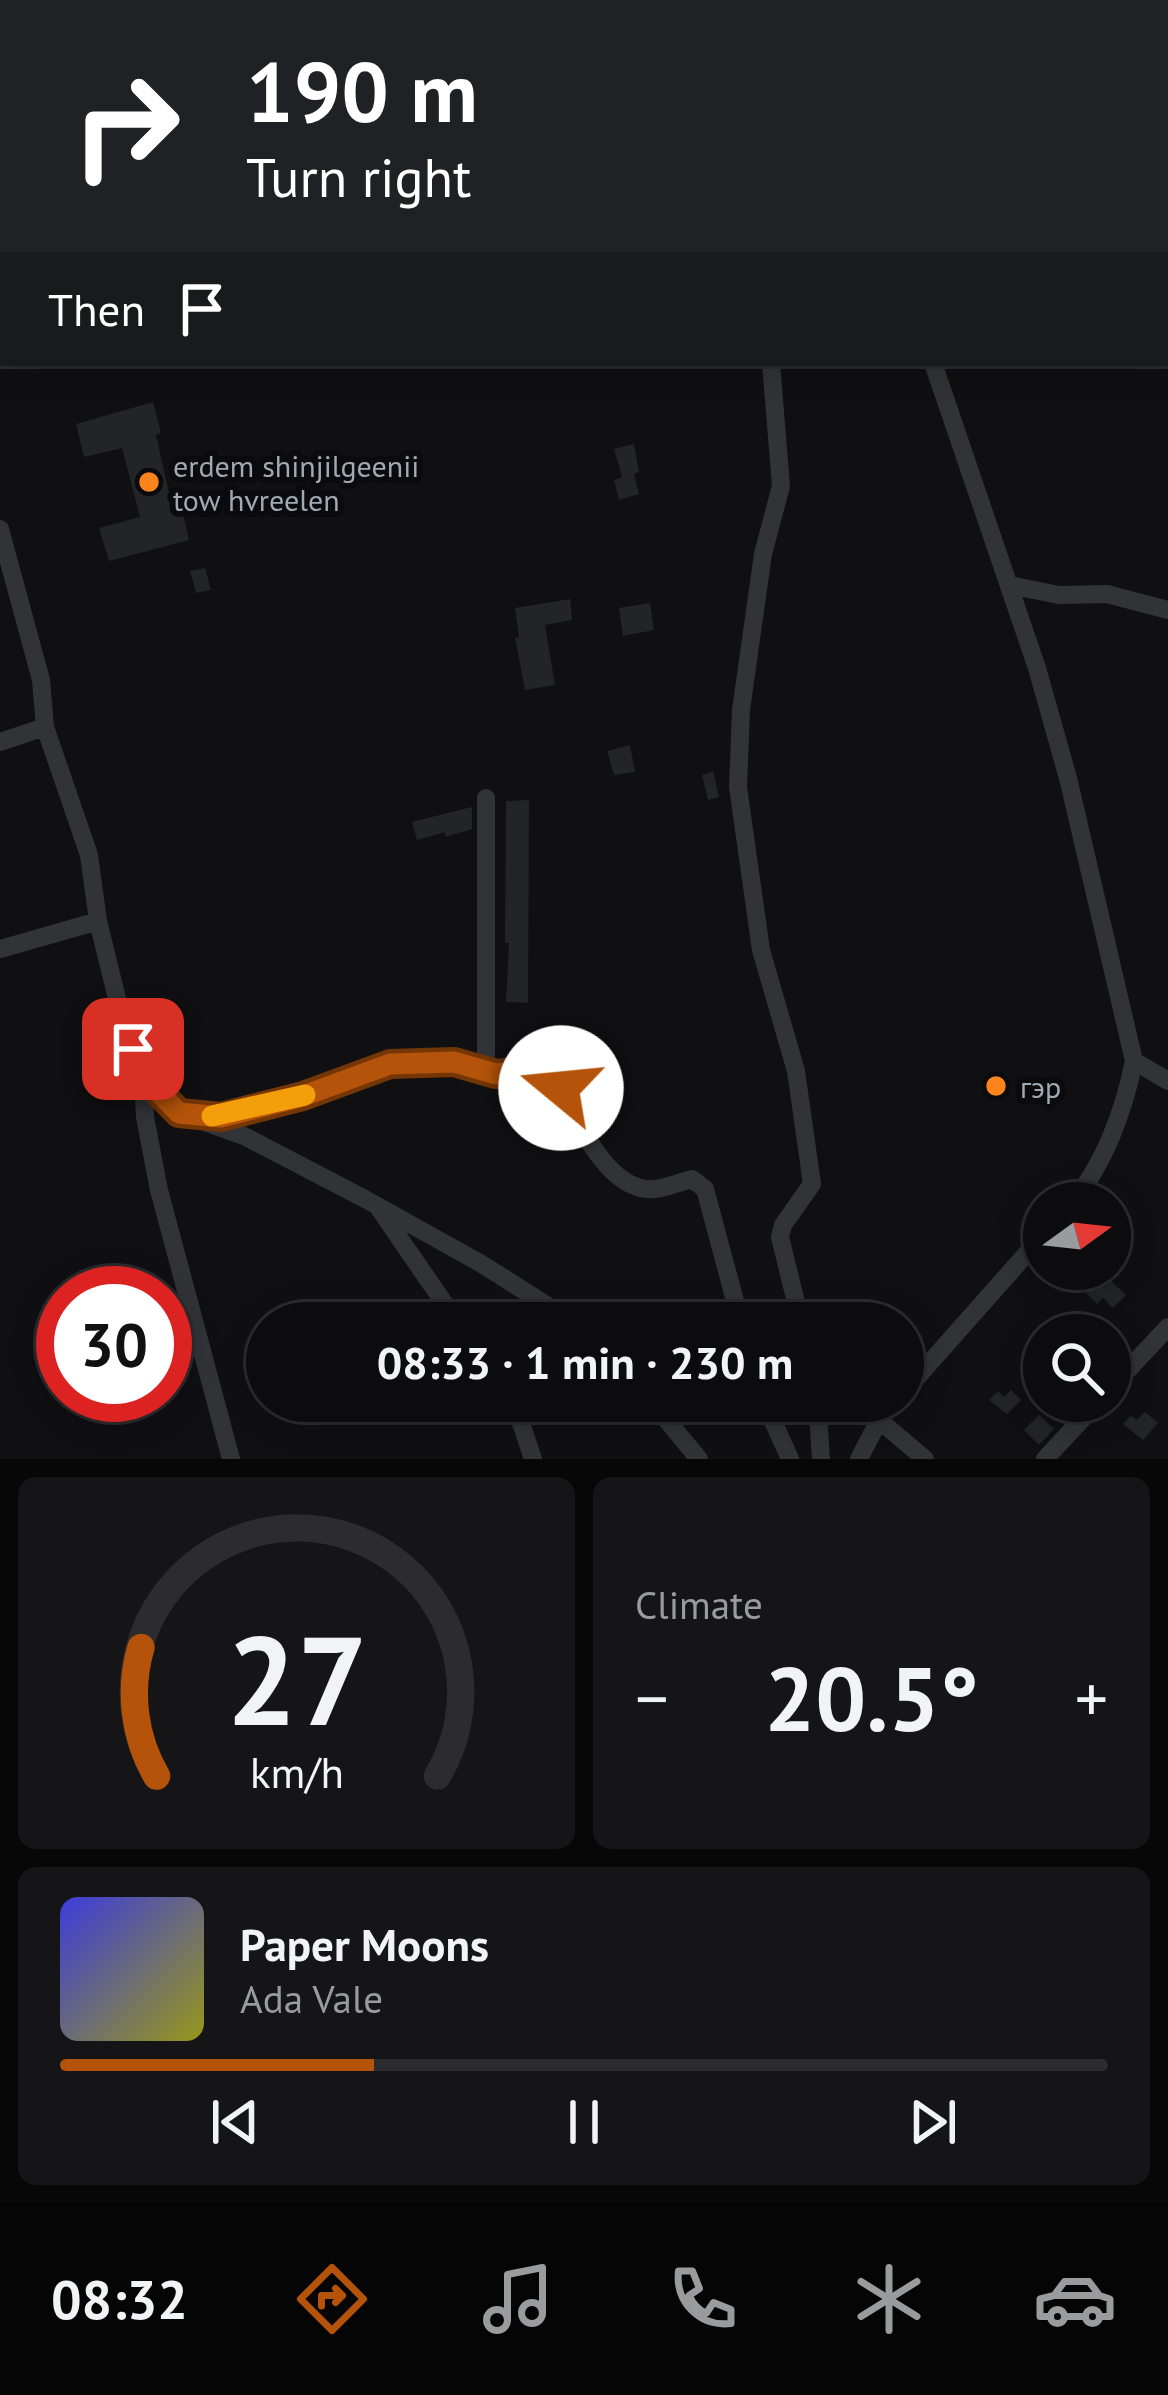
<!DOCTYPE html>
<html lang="en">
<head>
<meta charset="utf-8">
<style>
  body { margin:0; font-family:"PT Sans",sans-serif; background:#151517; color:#f1f3f6; height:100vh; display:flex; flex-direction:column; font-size:45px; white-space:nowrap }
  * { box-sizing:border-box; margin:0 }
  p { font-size:39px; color:#9a9b9e }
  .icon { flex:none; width:66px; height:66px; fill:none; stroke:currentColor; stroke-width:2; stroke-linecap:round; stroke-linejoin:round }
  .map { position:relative; height:1459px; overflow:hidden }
  .drawer { display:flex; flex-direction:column; gap:18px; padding:18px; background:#070708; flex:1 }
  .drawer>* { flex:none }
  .guide { position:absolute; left:0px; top:0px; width:1170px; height:366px; box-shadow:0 6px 30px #0003,0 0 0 3px #2c2c2e; background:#202124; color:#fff; overflow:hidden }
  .needle { width:78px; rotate:75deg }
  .buttons { position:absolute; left:1023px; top:1182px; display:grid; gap:24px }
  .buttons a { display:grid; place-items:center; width:108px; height:108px; border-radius:50%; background:#0c0c0e; box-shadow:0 6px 30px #0003,0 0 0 3px #2c2c2e; font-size:60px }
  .speed { position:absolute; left:36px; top:1266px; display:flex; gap:24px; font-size:60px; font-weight:700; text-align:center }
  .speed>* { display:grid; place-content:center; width:156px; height:156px; border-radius:50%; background:#0c0c0e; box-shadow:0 6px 30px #0003,0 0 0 3px #2c2c2e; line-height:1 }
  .speed .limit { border:18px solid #d22; background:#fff; color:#111 }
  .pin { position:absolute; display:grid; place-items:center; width:102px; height:102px; color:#fff; margin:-51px; border-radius:24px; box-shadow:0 6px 18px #0006 }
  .me { position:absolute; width:132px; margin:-66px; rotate:287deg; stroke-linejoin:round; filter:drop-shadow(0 0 9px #0008) }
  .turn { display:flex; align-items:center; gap:42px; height:252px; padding:0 48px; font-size:54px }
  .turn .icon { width:156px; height:156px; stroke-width:2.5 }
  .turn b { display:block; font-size:84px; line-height:102px }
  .then { display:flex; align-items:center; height:114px; padding:0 48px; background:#0003; gap:24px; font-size:45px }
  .big { font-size:90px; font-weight:600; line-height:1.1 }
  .drawer .tile { flex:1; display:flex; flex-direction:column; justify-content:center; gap:18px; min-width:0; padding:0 42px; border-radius:18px; background:#151517 }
  .drawer .dial { align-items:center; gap:0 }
  .dial svg { height:312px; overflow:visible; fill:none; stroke:#2c2c2e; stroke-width:7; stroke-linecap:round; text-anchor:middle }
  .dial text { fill:#f1f3f6; stroke:none }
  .song { display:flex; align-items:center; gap:36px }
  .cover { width:144px; height:144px; border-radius:18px; background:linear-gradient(135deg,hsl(240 70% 55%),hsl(60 70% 35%)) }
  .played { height:12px; border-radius:6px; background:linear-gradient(90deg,#b45309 30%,#2c2c2e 30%) }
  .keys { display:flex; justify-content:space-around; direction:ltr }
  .heat { display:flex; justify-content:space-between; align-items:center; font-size:66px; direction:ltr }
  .drawer .tiles { flex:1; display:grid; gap:18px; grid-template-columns:1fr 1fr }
  .tile:last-child { grid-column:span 2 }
  .trip { position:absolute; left:246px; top:1302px; width:678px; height:120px; border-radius:60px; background:#0c0c0e; box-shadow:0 6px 30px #0003,0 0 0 3px #2c2c2e; font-weight:600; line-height:120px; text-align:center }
  .tabs { display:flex; height:192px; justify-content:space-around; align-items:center; background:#050506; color:#9a9b9e }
  .tabs .icon { width:84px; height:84px }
  .tabs .on { color:#b45309 }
  .tabs b { font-size:54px; color:#f1f3f6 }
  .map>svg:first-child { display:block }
</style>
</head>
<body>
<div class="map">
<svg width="1168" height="1459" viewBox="0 0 1168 1459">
  <rect width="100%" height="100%" fill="#101012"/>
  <path fill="#232426" d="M153 402 161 433 156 435 173 510 181 506 189 540 109 561 99 528 140 517 122 448 84 457 76 424Z
    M634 444 639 472 634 474 639 494 619 500 614 480 622 477 614 449Z
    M205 568 211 590 196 593 190 571Z
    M570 599 572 620 545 625 555 685 525 690 515 638 519 637 515 608Z
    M650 603 654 630 623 636 619 608Z
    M630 745 635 772 614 775 607 751Z
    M713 771 719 797 708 800 702 775Z
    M529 800 528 1003 506 1002 509 943H505L506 801Z
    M472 807V829L446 837 445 832 417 840 412 822Z
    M1097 1280 1105 1287 1111 1281 1126 1295 1113 1308 1103 1298 1097 1304 1085 1292Z
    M1011 1390 1021 1400 1007 1414 989 1400 998 1391 1004 1397Z
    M1145 1412 1158 1423 1143 1440 1123 1424 1131 1416 1137 1420Z
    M1039 1415 1054 1429 1039 1445 1024 1430Z"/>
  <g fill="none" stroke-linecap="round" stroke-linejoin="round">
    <path stroke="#313337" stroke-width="18" d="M227 0 228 3
      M738 0 740 3
      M808 0 809 3
      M861 0 866 3
      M720 3 725 0
      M1167 62H1168
      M0 280 3 278
      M771 363 781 486 763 554 741 710 738 787 761 950 796 1071 812 1184 783 1225 780 1237 801 1323
      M933 363 1037 668 1068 778 1134 1061C1124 1110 1104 1166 1071 1203
      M0 529 41 680 45 727 89 855 98 921 123 1023 143 1075 179 1113 244 1136 365 1199 480 1263 548 1306 566 1323
      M1009 585 1059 595 1107 594 1168 610
      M0 742 45 727
      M0 949 98 921
      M1134 1061 1168 1081
      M486 1071V798
      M143 1075 145 1117 159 1190 231 1459
      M202 1115 221 1116 303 1096 390 1064 455 1062 496 1074 543 1069C573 1101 601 1194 655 1189 667 1188 680 1182 692 1179L705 1189 741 1323
      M380 1210 458 1323
      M1110 1389 1168 1327
      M903 1393 1044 1234
      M508 1401 520 1420 533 1459
      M651 1401 699 1459
      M764 1401 790 1459
      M817 1401 821 1459
      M879 1420 925 1459
      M859 1459 879 1420 896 1401
      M1045 1459 1099 1401"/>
  </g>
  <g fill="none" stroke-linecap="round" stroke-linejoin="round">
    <g stroke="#753606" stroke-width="30">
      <path id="route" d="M133 1049 143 1076 179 1113 221 1117 303 1096 390 1064 454 1062 496 1074 543 1069 561 1088"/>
    </g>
    <use href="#route" stroke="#b45309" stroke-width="21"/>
    <path stroke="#f59e0b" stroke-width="21" d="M212 1116 305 1095"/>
  </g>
  <g fill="#fd841d" stroke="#0b0b0d" stroke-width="4.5">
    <circle cx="149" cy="482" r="12"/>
    <circle cx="996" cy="1086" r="12"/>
  </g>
  <g text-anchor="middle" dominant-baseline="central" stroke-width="12" stroke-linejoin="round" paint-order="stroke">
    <g font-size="30" fill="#a0aab4" stroke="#0b0b0d" text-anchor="start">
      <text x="173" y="465">erdem shinjilgeenii<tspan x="173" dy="34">tow hvreelen</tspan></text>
      <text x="1020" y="1086">гэр</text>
    </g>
  </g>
</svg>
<div class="buttons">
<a><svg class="needle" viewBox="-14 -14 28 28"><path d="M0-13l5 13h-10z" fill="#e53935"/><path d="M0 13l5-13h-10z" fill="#9a9b9e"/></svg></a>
<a><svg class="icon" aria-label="search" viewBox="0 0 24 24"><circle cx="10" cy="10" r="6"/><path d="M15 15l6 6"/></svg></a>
</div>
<div class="speed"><div class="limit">30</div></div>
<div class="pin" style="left:133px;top:1049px;background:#d93025"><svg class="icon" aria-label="arrive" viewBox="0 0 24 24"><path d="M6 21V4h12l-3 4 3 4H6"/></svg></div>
<svg class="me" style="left:561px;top:1088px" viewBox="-20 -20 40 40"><circle r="19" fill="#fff"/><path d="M0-13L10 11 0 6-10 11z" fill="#b45309"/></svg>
<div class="trip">08:33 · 1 min · 230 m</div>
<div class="guide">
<div class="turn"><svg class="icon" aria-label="right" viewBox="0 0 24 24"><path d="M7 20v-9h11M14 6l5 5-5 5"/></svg><div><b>190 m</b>Turn right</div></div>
<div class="then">Then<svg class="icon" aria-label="arrive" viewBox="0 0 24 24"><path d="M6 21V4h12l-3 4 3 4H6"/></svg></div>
</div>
</div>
<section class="drawer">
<div class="tiles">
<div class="tile dial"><svg viewBox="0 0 100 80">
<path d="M14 69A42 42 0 1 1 86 69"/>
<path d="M14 69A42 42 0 0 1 10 36" stroke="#b45309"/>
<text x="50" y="56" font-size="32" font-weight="700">27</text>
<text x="50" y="72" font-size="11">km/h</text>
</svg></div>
<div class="tile"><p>Climate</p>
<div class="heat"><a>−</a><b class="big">20.5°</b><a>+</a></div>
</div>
<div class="tile">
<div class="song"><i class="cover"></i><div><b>Paper Moons</b><p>Ada Vale</p></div></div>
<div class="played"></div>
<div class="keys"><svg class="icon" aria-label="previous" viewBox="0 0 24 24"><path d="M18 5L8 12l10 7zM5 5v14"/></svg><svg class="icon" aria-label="pause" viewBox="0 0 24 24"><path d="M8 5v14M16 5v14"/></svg><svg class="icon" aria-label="next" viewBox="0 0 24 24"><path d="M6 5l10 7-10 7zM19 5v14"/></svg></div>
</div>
</div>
</section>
<nav class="tabs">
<b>08:32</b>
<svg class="icon on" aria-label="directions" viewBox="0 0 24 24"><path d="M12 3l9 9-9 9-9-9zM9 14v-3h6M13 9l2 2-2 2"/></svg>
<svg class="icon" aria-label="music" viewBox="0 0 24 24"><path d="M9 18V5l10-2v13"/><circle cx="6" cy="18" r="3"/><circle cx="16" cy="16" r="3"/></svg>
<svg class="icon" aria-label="phone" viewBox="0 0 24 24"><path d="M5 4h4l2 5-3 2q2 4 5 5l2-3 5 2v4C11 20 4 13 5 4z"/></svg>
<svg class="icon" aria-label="climate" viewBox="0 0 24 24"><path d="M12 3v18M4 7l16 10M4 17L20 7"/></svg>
<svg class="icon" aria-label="car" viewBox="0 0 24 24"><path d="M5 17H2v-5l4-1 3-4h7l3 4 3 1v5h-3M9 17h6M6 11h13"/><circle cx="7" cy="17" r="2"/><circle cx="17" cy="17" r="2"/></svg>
</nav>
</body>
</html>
